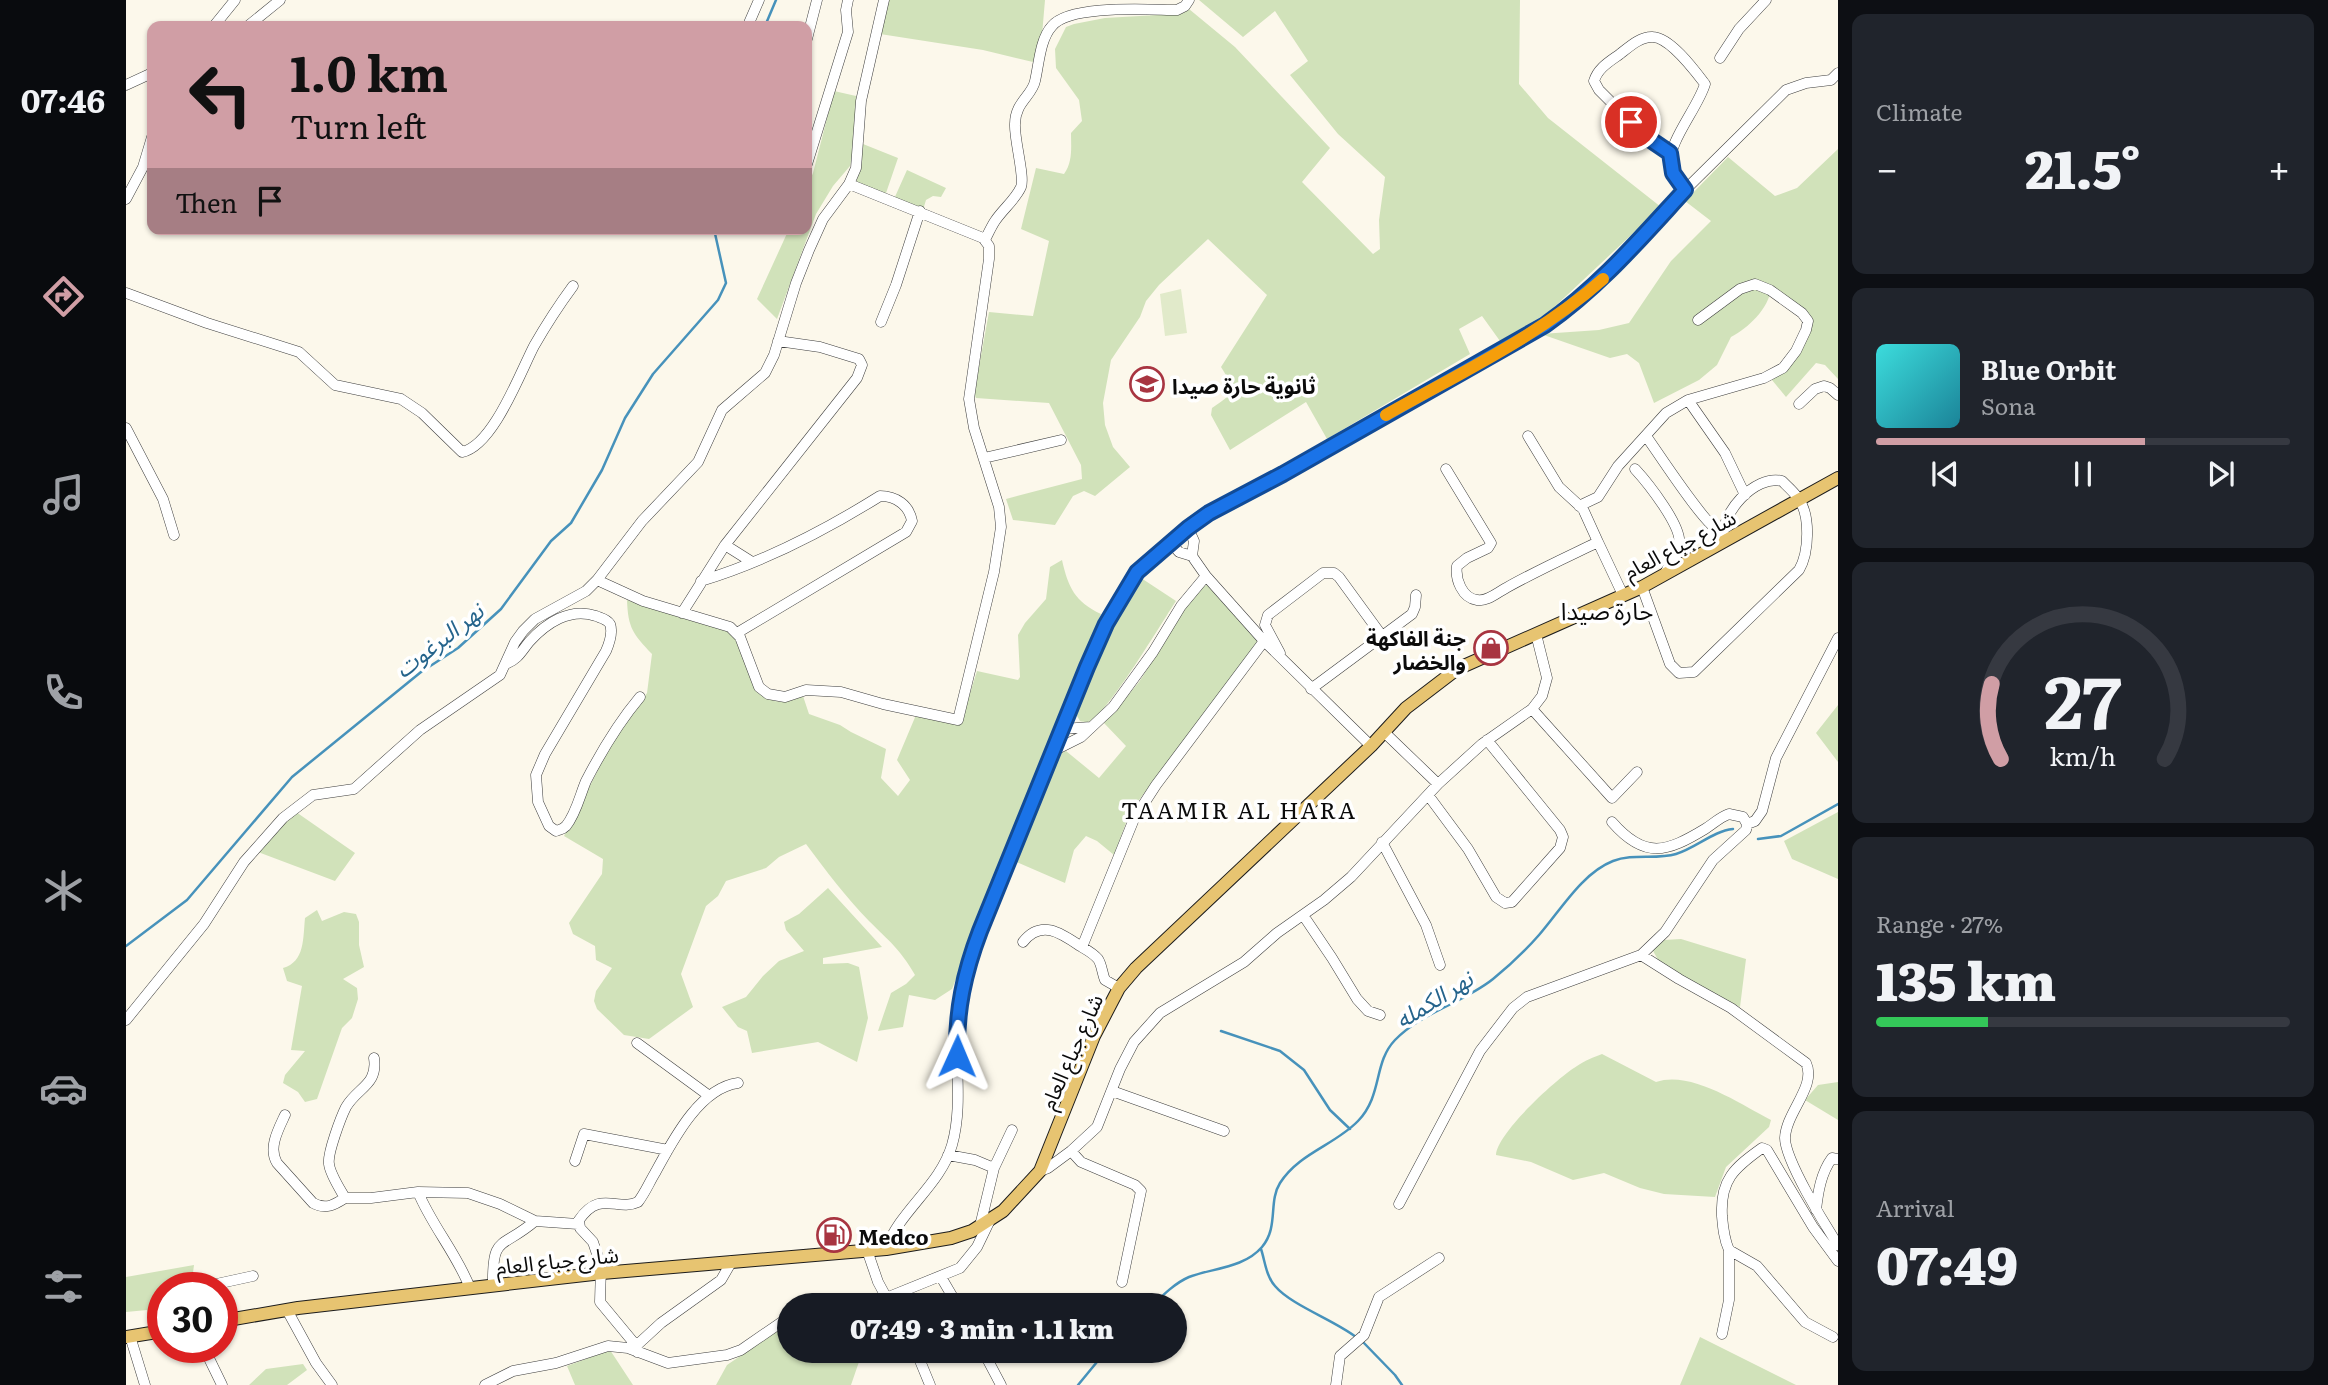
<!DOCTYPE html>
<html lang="en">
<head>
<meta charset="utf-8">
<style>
  body { margin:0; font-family:Literata,"Noto Sans Arabic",serif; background:#20242c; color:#f1f3f6; height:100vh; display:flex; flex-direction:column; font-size:26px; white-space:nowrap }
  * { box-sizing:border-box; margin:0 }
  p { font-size:23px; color:#9ea1a6 }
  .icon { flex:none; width:38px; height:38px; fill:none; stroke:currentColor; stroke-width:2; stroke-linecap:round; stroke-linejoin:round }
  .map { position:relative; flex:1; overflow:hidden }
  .details { display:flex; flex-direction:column; gap:14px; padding:14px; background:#0d0f14; width:490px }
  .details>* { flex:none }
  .top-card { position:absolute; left:21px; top:21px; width:665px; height:214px; border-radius:14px; box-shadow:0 2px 5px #0004; background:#d09ea5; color:#111; overflow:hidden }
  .speed { position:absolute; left:21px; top:1272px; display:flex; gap:14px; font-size:35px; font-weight:700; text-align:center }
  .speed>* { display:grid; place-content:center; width:91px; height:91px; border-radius:50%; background:#171b24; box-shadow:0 2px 5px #0004; line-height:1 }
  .speed .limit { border:10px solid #d22; background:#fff; color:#111 }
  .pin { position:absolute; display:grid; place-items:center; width:60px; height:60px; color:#fff; margin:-30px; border:4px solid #fff; border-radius:50%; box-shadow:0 2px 7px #0007 }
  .me { position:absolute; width:77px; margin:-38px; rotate:1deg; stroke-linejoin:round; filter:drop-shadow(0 0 5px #0008) }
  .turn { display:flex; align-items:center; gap:24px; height:147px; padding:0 28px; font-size:32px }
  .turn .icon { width:91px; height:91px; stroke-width:2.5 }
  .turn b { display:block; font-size:49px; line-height:60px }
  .then { display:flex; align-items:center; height:66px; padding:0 28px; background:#0003; gap:14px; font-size:26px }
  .big { font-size:52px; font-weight:800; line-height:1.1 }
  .details .widget { flex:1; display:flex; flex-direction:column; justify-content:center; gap:10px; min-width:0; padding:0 24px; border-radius:14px; background:#20242c }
  .details .dial { align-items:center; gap:0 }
  .dial svg { height:182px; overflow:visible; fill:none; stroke:#363941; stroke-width:7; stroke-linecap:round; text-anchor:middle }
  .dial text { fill:#f1f3f6; stroke:none }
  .song { display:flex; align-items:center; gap:21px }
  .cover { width:84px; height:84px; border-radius:10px; background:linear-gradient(135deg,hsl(180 70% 55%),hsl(190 70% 35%)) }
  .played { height:7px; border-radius:4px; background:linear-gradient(90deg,#d09ea5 65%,#363941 65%) }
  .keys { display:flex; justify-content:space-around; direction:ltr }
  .heat { display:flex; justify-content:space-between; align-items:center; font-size:38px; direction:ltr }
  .charge { height:10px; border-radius:5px; background:linear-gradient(90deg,#34c759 27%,#363941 0) }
  .trip { position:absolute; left:651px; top:1293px; width:410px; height:70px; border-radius:35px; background:#171b24; box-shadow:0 2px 5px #0004; font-weight:800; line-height:70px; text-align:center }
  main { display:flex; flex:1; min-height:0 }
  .menu { display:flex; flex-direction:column; width:126px; justify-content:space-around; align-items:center; background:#090b0e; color:#9ea1a6 }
  .menu .icon { width:49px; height:49px }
  .menu .current { color:#d09ea5 }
  .menu b { font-size:32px; color:#f1f3f6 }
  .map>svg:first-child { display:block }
</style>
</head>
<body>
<main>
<nav class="menu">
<b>07:46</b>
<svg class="icon current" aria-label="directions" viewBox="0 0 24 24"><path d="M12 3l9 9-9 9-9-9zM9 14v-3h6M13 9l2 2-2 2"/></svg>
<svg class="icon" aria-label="music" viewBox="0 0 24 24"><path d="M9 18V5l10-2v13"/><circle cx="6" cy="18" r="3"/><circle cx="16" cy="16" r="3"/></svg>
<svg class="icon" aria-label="phone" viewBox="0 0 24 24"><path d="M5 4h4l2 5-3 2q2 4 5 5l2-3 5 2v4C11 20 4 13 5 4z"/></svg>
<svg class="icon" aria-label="climate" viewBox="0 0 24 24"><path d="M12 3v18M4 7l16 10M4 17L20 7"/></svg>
<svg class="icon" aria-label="car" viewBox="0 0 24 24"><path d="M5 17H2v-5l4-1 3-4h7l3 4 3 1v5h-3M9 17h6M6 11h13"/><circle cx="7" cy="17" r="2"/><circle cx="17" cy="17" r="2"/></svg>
<svg class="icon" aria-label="filters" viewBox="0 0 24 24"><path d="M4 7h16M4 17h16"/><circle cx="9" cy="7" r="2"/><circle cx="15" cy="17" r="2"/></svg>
</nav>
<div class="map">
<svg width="1712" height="1385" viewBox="0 0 1712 1385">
  <rect width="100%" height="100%" fill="#fcf8eb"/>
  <path fill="#d1e2ba" d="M762 0H919L916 35 907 62 857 50 754 34Z
    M1073 0H1394L1393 84 1422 118 1535 207 1423 312 1374 341 1356 316 1333 329 1344 354 1201 439 1180 402 1104 450 1085 415 1086 408C1110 392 1110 391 1095 367L1141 295 1082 239 1033 285 1020 301 1014 317 985 360 977 403 979 425 987 447 1004 467 969 496 958 491 947 496 929 525 887 520 880 499 956 479 955 465 923 403 850 398 848 394 863 312 907 316 923 241 895 229 910 168 938 174C947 162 945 147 945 133L956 121 953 100 930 68 929 49 940 27 948 24 979 18 1049 14 1063 9 1109 47 1204 148 1176 182 1247 254 1254 249 1253 220 1259 177 1212 134 1164 75 1182 61 1149 11 1117 37Z
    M708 91 730 96V139L724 166 707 186 690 214 651 319 631 299 663 229H681V187L687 173Z
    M737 144 772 158 759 196 730 183C734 171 734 157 737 144Z
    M1712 149V379L1699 365 1690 363 1660 397 1646 380C1674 358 1674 346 1680 313L1645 288C1643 309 1622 328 1605 337L1591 365 1573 380 1528 403 1513 363 1501 354 1484 358 1415 334 1473 330 1503 323 1545 261 1585 221 1559 201 1602 157 1649 196 1671 188Z
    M781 170 820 188 815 197 807 196 800 200 797 210 768 199Z
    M936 560C942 587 949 602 975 614L826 989 809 1000 783 995 777 1027 752 1031 765 993 780 984 789 975C774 949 763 941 743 921 720 897 700 871 680 844L653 857 640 868 600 881 592 896 580 906 555 974 567 1007 523 1039 498 1035 471 1009 468 1001 470 991 486 968 470 960 469 946 447 934 443 923 476 874 477 859 438 836 486 743 521 693 526 654C507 634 502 628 501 600L576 624 597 628 606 634 618 654 628 686 648 701 658 702 677 696 683 714 714 725 725 732 760 749 755 778 772 796 784 780 771 760 790 715 834 725 851 671 892 680 894 677 892 635 899 623 920 599 924 567Z
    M1012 576 1050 601C1036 622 982 713 964 721 960 723 959 722 954 721L947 709 986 619Z
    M1081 585 1132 641 1004 812 988 855 971 841 960 836 948 850 939 883 888 861 928 755 940 751 973 778 1000 746 978 723C990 709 1002 696 1013 682 1028 662 1061 591 1081 585Z
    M1712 705V762L1690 733Z
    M170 812 229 853 209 881 132 852Z
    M1712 812V879L1666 859 1658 841Z
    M702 888 756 947 697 958V964L722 963 733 967 742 1018 731 1062 692 1042 626 1053 621 1031 612 1027 596 1007 620 997 637 976 653 961 678 951 660 930 658 922 673 914Z
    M191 910 196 921 218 912 230 914 233 922V945L238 967 217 979 231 988 232 999 226 1018 216 1028 191 1099 179 1102 172 1092 157 1083 159 1075 179 1051 165 1050 176 986 161 981 157 968C179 962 177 938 179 918Z
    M1555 939 1620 959 1614 1007 1536 967 1526 949 1538 940Z
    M1476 1054 1530 1082C1565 1070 1614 1104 1645 1120L1643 1127 1600 1167 1589 1197 1538 1194 1514 1188 1478 1173 1447 1180 1405 1162 1370 1155C1371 1133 1431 1078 1451 1066 1458 1061 1468 1057 1476 1054Z
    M1712 1082V1120L1679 1100 1692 1085Z
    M68 1265 65 1288H37V1325L25 1327 21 1310 0 1312V1277Z
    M663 1323V1351H733L735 1356 725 1385H590L601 1365Z
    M1574 1337 1670 1385H1554Z
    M484 1350 507 1385H449L441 1366Z
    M177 1364 181 1370 161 1385H123L140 1369Z"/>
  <path fill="#e1eaca" d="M1055 289 1061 333 1039 336 1034 294Z"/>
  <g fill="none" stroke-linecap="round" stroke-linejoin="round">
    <path stroke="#4792bb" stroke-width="2.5" d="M639 26 650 0
      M1632 839 1655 836 1712 804
      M0 946 61 900 166 777 295 672 332 648 375 609 425 541 445 523 476 470 499 418 527 374 592 300 600 283 588 229
      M1095 1031 1154 1051 1178 1070 1204 1110 1224 1129
      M1135 1249C1139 1261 1140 1276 1149 1286 1165 1305 1208 1320 1230 1337
      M1026 1306C1037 1295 1049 1283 1063 1277 1087 1268 1118 1268 1136 1247 1153 1227 1142 1202 1154 1183 1173 1153 1209 1145 1232 1121 1257 1095 1247 1063 1269 1040 1296 1012 1337 1003 1367 979 1383 966 1399 951 1413 935 1434 911 1456 873 1487 861 1507 853 1530 860 1550 854 1570 848 1587 831 1607 829
      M1236 1341 1269 1375 1276 1385
      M952 1385 980 1351"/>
    <g stroke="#3e3e3e" stroke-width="11">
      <path id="minor" d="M623 23 633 0
        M88 26 109 0
        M122 26 154 0
        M681 39 691 0
        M1594 58 1613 29 1640 0
        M0 85 26 73
        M1544 153 1519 136 1473 90 1468 81C1472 68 1483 62 1494 54 1503 47 1515 36 1527 37 1545 38 1569 71 1579 84 1572 108 1540 144 1545 166 1547 175 1554 183 1559 190
        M681 164 722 32 720 10 722 0
        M0 199 17 167 26 137
        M859 240C862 234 865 227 869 221 877 209 889 200 895 187 899 177 888 139 889 124 889 102 906 96 909 81 913 64 914 39 926 26 944 4 1024 10 1051 10L1059 6 1063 0
        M0 293 81 323 173 352 209 385 275 399 296 413 336 452C367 446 394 373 408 346 420 325 433 305 447 286
        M755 322 770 285 794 211
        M1562 400 1599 453 1619 495
        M1673 404 1689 389 1698 386 1704 388 1712 395
        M0 428 37 499 48 535
        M1402 436 1433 487 1457 509 1472 542
        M1520 436C1533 454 1581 529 1596 533
        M858 458 935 440
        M1320 469 1365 543 1362 548 1341 558 1331 566C1329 579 1336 598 1351 600 1361 602 1372 592 1380 588 1410 571 1441 557 1472 542L1497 595
        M1509 469C1521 482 1557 527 1553 544 1551 554 1543 564 1539 574
        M1453 506 1472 497 1492 466 1540 413 1562 400 1638 378 1657 368 1670 351 1680 330 1682 321 1676 313 1644 290 1629 284 1614 289 1572 320
        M1062 528 1068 541 1066 556
        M1044 542 1053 552 1066 556 1080 576 1138 641 1245 746
        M599 545 626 562
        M471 580 517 601 604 627 614 637 633 687 642 694 659 697 680 690 715 692 757 704 832 720 868 572 875 527 873 507 848 428 843 399 863 259V246L857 238 723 184
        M575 581C638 562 698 531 754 496 770 496 783 505 786 521L780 532 611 633
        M1516 587 1544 664 1553 673 1568 672 1673 570C1683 553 1685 515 1672 498 1668 492 1661 486 1656 481 1629 474 1592 515 1598 541
        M556 613 599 545 731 378 736 365 733 359 694 347 652 341
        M1154 653 1139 625 1142 615 1197 573H1208L1213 577 1256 636
        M380 664C392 659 395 652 403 642 420 623 444 607 470 616 475 618 481 619 484 624 487 632 483 644 480 651L419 754 410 775 412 802 423 826 430 831C435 829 436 830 440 826 450 814 454 795 460 781 475 752 493 722 514 697
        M1185 689 1286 614 1289 607 1290 595
        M1406 709 1486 798 1511 772
        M937 729 965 727
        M1258 732 1312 784
        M927 751 955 737 987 707 1027 652 1055 606 1080 576
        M1302 795 1342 849 1370 897 1379 903 1386 902 1434 848 1437 837 1434 830 1361 740
        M1621 824 1629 821 1636 811 1650 758 1712 638
        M1256 842 1300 925 1314 965
        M1177 915 1206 958 1231 999 1242 1011 1254 1015
        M897 942C915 919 935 933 954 946 961 950 967 953 972 959 976 965 976 973 979 980L993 988
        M956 947 1008 819 1030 785 1138 641
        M1515 955 1553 979 1605 1008 1680 1063C1691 1086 1660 1112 1659 1138 1659 1160 1699 1225 1712 1245
        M0 1020 78 924 118 862 157 818 187 795 228 789 294 730 374 675 389 642 397 631 409 619 460 591 471 580 516 521 572 462 596 410 639 373 648 355 670 283 683 250 697 219 723 184 730 168 735 101 758 0
        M511 1043 582 1095
        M248 1058C252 1085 232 1087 220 1107 215 1117 201 1154 203 1164 204 1174 214 1189 219 1198H245L292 1192 342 1193 374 1204 409 1221 452 1224
        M986 1091 1098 1131
        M159 1115C152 1130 142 1148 151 1163L187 1203C200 1210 208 1205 219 1198
        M945 1151 955 1162 1009 1185 1015 1191 996 1282
        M822 1155 849 1160 868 1168 854 1226
        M449 1161 458 1134 542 1150
        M868 1168 886 1130
        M914 1171 922 1168 945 1151 971 1127 994 1069 1008 1042 1034 1013 1118 962 1151 933 1198 900 1225 877 1312 784 1356 744 1406 709 1416 696 1421 678 1410 634
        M292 1192C306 1226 331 1254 344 1288
        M1273 1204 1354 1051 1387 1008 1401 997 1515 955 1539 932 1587 860 1620 830 1621 824 1617 817 1603 814C1594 817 1587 824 1579 829 1541 852 1519 860 1486 822
        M1690 1210C1692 1192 1695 1173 1706 1158L1712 1159
        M760 1249C774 1210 814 1186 826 1145 836 1110 830 1073 831 1038 831 1014 835 992 840 969L943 709 980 624 1011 572 1044 542 1083 513 1157 474 1419 325 1451 302 1477 279 1559 190 1660 90 1680 83 1705 80 1712 73
        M741 1250 752 1282 765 1306
        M815 1277 832 1306
        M367 1286C366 1234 375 1250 409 1221
        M72 1288 127 1276
        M694 1306 726 1304 760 1298 834 1268 851 1247 864 1220
        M781 1306 782 1290
        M161 1310 190 1363 206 1385
        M1596 1334 1603 1300V1250
        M4 1336 19 1385
        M1707 1337 1679 1322 1631 1266 1603 1250C1598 1239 1597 1228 1596 1216 1594 1180 1608 1168 1636 1148L1641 1150 1687 1227 1712 1261
        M510 1346 535 1323 595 1280 606 1261
        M78 1348 96 1385
        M790 1351 804 1385
        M857 1351 875 1385
        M511 1352 508 1343 474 1302 475 1266 467 1242 454 1228 453 1220C474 1189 491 1212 512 1202 519 1193 523 1183 529 1173 546 1142 573 1088 612 1083
        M359 1385 387 1371 430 1363 482 1346 502 1348 542 1363 601 1355 615 1350 663 1317
        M1210 1385 1214 1356 1238 1335 1253 1297 1313 1258"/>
    </g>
    <g stroke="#1c1c1c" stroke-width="14">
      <path id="major" d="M96 1321 172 1308 476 1273 760 1249 825 1238 846 1231 877 1211 914 1171 968 1036 993 988 1010 968 1245 746 1280 708 1331 669 1516 587 1712 478
        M0 1337 37 1331"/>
    </g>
    <use href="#minor" stroke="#fff" stroke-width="10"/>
    <use href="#major" stroke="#e7c471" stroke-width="12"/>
  </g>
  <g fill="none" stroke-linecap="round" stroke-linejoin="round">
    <g stroke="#114b97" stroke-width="18">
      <path id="route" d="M831 1056C830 1011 838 973 854 931L961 667 980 624 1011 572 1062 528 1083 513 1157 474 1419 325C1474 286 1513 240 1559 190L1547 173 1544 153 1519 136 1505 122"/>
    </g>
    <use href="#route" stroke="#1a73e8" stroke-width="12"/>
    <path stroke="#f59e0b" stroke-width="12" d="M1260 415C1334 373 1413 336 1477 279"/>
  </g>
  <defs>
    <g id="school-ring" transform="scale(1.75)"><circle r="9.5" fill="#fff" stroke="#a83541" stroke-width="1.5"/><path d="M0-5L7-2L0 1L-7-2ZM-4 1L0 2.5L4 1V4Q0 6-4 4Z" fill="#a83541"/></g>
    <g id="shop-ring" transform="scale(1.75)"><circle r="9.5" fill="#fff" stroke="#a83541" stroke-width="1.5"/><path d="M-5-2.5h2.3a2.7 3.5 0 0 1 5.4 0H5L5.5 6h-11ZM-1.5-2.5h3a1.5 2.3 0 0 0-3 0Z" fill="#a83541"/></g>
    <g id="fuel-ring" transform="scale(1.75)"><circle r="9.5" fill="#fff" stroke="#a83541" stroke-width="1.5"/><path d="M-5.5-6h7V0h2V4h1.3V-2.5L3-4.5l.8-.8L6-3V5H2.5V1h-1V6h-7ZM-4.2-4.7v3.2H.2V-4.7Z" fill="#a83541"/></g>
  </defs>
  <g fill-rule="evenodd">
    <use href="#school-ring" x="1021" y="384"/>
    <use href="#shop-ring" x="1365" y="648"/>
    <use href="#fuel-ring" x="708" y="1235"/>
  </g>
  <g text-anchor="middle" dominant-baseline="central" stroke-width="7" stroke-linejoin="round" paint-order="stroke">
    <g font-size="21" font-weight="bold" fill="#0b0b0b" stroke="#fff" text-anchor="start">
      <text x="1046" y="384">ثانوية حارة صيدا</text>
      <text x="1340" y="636" text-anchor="end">جنة الفاكهة<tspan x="1340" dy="24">والخضار</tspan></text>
      <text x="732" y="1235">Medco</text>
    </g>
    <g font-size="21" fill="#0b0b0b" stroke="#fff">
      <text transform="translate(1553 543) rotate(-28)">شارع جباع العام</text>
      <text transform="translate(944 1051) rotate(-66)">شارع جباع العام</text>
      <text transform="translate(431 1259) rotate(-6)">شارع جباع العام</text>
    </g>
    <g font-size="23" font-style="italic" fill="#25648c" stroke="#fff">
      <text transform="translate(312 639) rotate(-38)">نهر البرغوت</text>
      <text transform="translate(1307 998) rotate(-32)">نهر الكمله</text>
    </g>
    <g font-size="23" letter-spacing="2" fill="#0b0b0b" stroke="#fff">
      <text x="1113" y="809">TAAMIR AL HARA</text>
    </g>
    <g font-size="24" fill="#0b0b0b" stroke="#fff">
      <text x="1481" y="609">حارة صيدا</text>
    </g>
  </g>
</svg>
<div class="speed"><div class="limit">30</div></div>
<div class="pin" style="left:1505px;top:122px;background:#d93025"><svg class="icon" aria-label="arrive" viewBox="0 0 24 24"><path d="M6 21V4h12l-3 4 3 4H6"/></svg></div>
<svg class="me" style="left:831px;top:1056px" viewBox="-20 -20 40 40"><path d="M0-17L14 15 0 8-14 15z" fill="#1a73e8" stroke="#fff" stroke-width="4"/></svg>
<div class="trip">07:49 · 3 min · 1.1 km</div>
<div class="top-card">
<div class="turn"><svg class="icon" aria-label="left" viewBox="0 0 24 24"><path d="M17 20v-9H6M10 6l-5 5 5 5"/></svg><div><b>1.0 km</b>Turn left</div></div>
<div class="then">Then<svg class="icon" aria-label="arrive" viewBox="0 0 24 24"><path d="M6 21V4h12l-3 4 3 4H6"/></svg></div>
</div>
</div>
<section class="details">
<div class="widget"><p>Climate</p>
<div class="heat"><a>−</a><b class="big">21.5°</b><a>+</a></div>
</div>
<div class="widget">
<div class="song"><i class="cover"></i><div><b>Blue Orbit</b><p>Sona</p></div></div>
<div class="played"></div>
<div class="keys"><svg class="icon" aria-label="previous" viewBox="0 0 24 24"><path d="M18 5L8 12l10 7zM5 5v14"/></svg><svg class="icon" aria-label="pause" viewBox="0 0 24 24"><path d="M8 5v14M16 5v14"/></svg><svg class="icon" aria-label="next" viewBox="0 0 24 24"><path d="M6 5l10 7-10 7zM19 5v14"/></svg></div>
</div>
<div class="widget dial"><svg viewBox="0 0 100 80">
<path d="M14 69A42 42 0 1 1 86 69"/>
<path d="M14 69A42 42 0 0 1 10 36" stroke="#d09ea5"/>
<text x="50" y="56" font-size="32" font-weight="700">27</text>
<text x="50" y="72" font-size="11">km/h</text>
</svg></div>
<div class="widget"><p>Range · 27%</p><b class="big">135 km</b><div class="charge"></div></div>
<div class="widget"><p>Arrival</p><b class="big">07:49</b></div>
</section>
</main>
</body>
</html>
